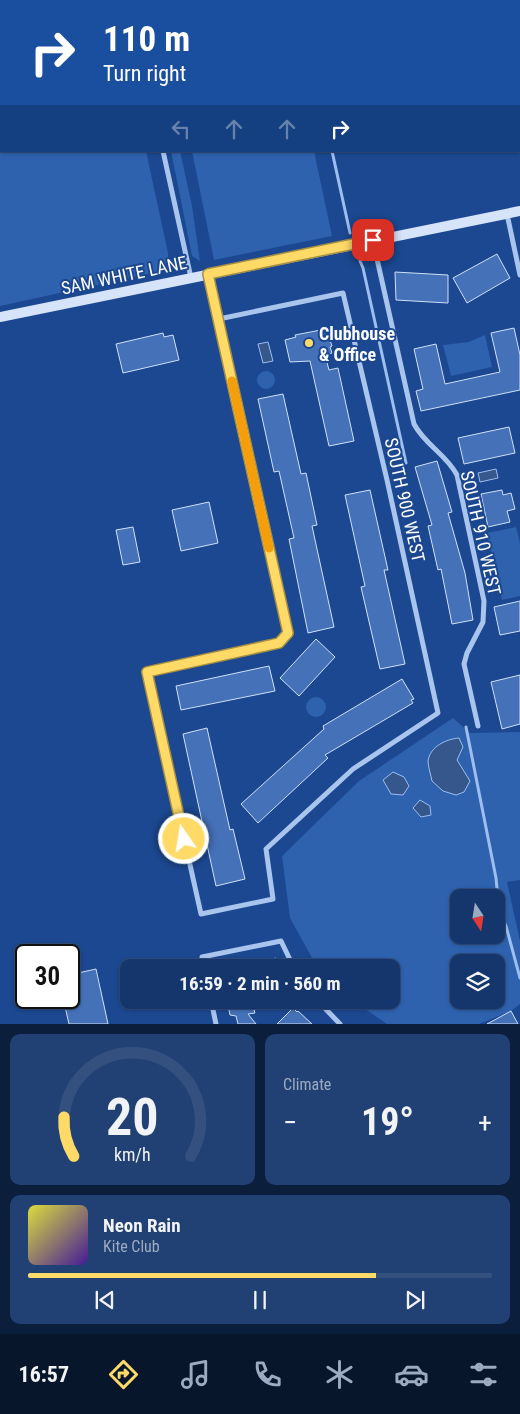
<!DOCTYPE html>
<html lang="en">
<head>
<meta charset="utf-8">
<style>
  body { margin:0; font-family:"Roboto Condensed",sans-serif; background:#214174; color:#f1f3f6; height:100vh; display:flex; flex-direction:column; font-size:19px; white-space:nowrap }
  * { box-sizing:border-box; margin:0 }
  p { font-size:16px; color:#9dabc2 }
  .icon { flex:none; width:28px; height:28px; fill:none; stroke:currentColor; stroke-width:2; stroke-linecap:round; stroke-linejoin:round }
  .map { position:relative; height:1024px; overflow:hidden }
  .sheet { display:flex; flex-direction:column; gap:10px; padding:10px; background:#0b1e3b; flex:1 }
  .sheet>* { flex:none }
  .hud { position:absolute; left:0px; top:0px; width:520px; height:152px; box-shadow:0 1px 4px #0004,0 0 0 1px #33507f; background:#1a4fa0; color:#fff; overflow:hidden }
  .needle { width:32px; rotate:168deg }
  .controls { position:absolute; left:450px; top:889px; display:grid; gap:10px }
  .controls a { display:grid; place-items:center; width:55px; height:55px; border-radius:10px; background:#14366c; box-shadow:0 1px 4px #0004,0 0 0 1px #33507f; font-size:25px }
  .speed { position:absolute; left:15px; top:944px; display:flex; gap:10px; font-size:25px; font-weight:700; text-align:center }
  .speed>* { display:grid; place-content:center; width:65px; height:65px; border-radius:50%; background:#14366c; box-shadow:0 1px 4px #0004,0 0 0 1px #33507f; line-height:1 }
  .speed .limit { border:2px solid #111; border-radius:8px; background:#fff; color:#111 }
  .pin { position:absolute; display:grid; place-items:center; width:42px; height:42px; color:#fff; margin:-21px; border-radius:10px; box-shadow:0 2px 8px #0006 }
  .me { position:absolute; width:55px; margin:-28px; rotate:347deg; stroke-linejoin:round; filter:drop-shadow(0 0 4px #0008) }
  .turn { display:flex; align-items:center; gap:18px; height:105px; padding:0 20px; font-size:22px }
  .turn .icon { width:65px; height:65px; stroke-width:2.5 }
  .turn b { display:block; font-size:35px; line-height:42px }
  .lanes { display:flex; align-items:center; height:48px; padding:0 20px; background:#0003; justify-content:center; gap:25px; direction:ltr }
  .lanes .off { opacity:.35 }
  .big { font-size:38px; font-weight:700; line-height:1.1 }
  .sheet .tile { flex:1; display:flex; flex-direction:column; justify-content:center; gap:8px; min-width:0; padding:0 18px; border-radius:10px; background:#214174 }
  .sheet .dial { align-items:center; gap:0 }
  .dial svg { height:130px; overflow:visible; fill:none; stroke:#33507f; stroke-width:7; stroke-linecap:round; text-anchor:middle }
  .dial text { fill:#f1f3f6; stroke:none }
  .song { display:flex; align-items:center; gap:15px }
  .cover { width:60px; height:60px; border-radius:8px; background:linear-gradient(135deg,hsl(60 70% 55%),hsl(260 70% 35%)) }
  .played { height:5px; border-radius:2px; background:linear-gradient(90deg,#ffda67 75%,#33507f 75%) }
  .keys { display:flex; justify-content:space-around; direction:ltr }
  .heat { display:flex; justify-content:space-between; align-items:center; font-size:28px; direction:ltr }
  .sheet .tiles { flex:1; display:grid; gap:10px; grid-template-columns:1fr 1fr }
  .tile:last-child { grid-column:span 2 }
  .trip { position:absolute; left:120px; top:959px; width:280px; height:50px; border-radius:10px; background:#14366c; box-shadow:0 1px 4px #0004,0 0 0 1px #33507f; font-weight:700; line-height:50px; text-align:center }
  .dock { display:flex; height:80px; justify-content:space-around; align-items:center; background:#08162b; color:#9dabc2 }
  .dock .icon { width:35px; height:35px }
  .dock .active { color:#ffda67 }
  .dock b { font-size:22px; color:#f1f3f6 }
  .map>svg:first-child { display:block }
</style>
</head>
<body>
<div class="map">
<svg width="520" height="1024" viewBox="0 0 520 1024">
  <rect width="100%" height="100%" fill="#1b4890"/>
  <path fill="#2e61ae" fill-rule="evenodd" d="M0 27 1 151H146L168 253V266L161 271 0 306Z
    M171 151H180L192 206 200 261 192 256Z
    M192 151H314L332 236 214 260Z
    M485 335 492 367 451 376 443 345 469 342Z
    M257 380a9 9 0 1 1 18 0a9 9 0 1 1-18 0Z
    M516 527 520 543V596L502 600 487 533Z
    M306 707a10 10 0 1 1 20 0a10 10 0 1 1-20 0Z
    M453 718 470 733 520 732V880L507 882 520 941V1004L511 1011 479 1024H387L352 1000H391V968L317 967 290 918 282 856 359 781ZM459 898H496V935H459ZM459 962H496V1000H459Z"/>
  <path fill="#36578c" stroke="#9cbff0" d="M268 342 273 361 263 363 258 344Z
    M496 469 498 478 480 482 478 473Z
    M459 738 463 747 457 760 470 781 464 792 456 795 443 791 432 781C431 775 428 767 428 761 430 746 447 739 459 738Z
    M393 772 404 777 409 786 403 795 391 794 383 780Z
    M420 800 430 806 431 815 421 817 413 808Z"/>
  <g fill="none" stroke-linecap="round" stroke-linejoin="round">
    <path stroke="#9cbff0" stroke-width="3" d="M299 0 300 1
      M332 151 350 233
      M360 261 363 268 406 463
      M466 727 496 878 499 910 506 926 520 978"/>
  </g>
  <path fill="#4471b8" stroke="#cfe1fa" d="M497 254 510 278 467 303 453 278Z
    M395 272 448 275V303L396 300Z
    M514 328 520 355V390L421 411 416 391 423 389 414 349 436 344 445 384 500 372 491 333Z
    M326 329 332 346 330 347 332 353 325 355 329 370 338 368 354 441 329 446 310 361 290 362 285 340 296 337 295 335Z
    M163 333 164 337 173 335 179 360 123 373 116 344Z
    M283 394 301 474 306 473 317 525 312 526 334 627 308 633 289 539 294 538 279 471 274 472 258 399Z
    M509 427 515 453 464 464 458 438Z
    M437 461 452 512 448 513 465 573 473 620 452 624 441 569 438 570 428 526 432 525 415 467Z
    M370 490 388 570H384L405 664 380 669 361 587 365 586 345 495Z
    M502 490 503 495 511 493 515 509 507 511 510 522 488 527 481 494Z
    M209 502 218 543 181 551 172 510Z
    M133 527 140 562 123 565 116 530Z
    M520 601V631L500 635 494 607Z
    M316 639 335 657 299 696 280 678Z
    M269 666 275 691 181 710 176 686Z
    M520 675V724L502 729 491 682Z
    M402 679 414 699 411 700 413 703 325 755 328 758 258 823 241 804 324 729 323 726Z
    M207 728 230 830 233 829 245 879 216 886 183 734Z
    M276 958 279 968H250L249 965Z
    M96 969 108 1024H69L63 998H69V975Z
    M227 1000H281L282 1003 254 1010 255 1013 248 1014 256 1024H238L236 1016 230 1015Z
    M293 1008 297 1012 298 1011 312 1024H277Z
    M511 1011 518 1024H487Z"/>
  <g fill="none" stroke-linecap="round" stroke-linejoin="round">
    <path stroke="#a9c5ee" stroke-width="5" d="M130 0 131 1
      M163 151 191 278
      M507 214 520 275
      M373 241 414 424C425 445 446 454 457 475L484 601 483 622 467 653 464 664 478 726
      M208 274 288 633 279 643 147 672 201 914 273 899 266 849 353 769 438 713 387 480 343 293 219 319
      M204 968 202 957 281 941 294 968
      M211 1000 216 1024
      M317 1000 340 1024"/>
    <path stroke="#d6e4fa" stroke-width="10" d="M0 317 520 211"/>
  </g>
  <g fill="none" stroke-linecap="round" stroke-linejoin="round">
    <g stroke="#a68e43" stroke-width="12">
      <path id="route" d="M184 839 147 672 279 643 288 633 208 274 373 240"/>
    </g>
    <use href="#route" stroke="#ffda67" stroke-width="9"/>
    <path stroke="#f59e0b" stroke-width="9" d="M232 381 269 548"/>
  </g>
  <circle fill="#ffda67" stroke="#1b4890" stroke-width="2" cx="309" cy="343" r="5"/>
  <g text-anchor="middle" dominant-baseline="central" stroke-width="4" stroke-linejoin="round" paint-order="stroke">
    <g font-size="18" fill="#fff" stroke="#1b4890">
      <text transform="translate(124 275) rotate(-12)">SAM WHITE LANE</text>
      <text transform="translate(405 500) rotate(77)">SOUTH 900 WEST</text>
      <text transform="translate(481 533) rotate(77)">SOUTH 910 WEST</text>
    </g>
    <g font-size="18" font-weight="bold" fill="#fff" stroke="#1b4890" text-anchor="start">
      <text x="319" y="333">Clubhouse<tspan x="319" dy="21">&amp; Office</tspan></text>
    </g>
  </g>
</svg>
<div class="controls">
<a><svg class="needle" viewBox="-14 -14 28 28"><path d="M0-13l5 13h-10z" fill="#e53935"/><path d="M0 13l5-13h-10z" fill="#9dabc2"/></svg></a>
<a><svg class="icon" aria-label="layers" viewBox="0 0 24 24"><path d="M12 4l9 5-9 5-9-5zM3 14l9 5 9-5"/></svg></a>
</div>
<div class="speed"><div class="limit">30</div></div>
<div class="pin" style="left:373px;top:240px;background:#d93025"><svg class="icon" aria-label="arrive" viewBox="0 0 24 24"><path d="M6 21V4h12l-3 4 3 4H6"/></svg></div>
<svg class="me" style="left:184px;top:839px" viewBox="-20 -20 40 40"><circle r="17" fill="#ffda67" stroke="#fff" stroke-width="3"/><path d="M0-11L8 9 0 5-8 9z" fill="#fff"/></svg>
<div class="trip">16:59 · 2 min · 560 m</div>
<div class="hud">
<div class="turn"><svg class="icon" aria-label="right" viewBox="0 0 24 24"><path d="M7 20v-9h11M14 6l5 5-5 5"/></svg><div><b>110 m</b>Turn right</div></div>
<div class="lanes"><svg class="icon off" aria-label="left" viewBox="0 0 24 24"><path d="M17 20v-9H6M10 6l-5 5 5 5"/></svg><svg class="icon off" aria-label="ahead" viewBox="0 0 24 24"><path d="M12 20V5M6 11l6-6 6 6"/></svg><svg class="icon off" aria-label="ahead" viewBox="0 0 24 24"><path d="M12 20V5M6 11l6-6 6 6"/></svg><svg class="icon" aria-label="right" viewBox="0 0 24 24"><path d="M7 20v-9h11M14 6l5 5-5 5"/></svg></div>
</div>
</div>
<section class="sheet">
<div class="tiles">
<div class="tile dial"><svg viewBox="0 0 100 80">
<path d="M14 69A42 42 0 1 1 86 69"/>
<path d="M14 69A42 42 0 0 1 8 45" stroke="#ffda67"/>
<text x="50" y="56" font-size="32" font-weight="700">20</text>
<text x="50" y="72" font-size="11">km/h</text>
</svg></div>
<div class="tile"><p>Climate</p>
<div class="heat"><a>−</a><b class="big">19°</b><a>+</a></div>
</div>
<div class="tile">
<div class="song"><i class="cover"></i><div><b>Neon Rain</b><p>Kite Club</p></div></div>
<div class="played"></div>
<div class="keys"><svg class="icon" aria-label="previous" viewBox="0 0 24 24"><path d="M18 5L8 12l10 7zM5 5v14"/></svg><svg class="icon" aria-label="pause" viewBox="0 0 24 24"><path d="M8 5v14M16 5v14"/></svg><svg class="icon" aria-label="next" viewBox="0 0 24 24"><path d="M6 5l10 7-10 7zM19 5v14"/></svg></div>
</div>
</div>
</section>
<nav class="dock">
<b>16:57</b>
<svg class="icon active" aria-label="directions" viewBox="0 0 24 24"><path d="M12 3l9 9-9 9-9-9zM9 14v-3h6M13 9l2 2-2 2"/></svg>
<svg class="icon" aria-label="music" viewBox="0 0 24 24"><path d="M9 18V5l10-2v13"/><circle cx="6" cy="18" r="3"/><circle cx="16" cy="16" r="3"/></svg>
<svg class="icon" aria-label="phone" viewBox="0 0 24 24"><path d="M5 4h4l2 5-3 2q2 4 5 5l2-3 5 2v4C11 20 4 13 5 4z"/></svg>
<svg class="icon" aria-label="climate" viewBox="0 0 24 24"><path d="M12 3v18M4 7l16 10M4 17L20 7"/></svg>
<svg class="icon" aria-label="car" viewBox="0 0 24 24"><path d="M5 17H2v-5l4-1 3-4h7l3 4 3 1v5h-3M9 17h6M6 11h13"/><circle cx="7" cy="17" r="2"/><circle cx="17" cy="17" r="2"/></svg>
<svg class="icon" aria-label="filters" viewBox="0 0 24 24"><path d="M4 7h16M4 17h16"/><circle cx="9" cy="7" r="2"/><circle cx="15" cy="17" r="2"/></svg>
</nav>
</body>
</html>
